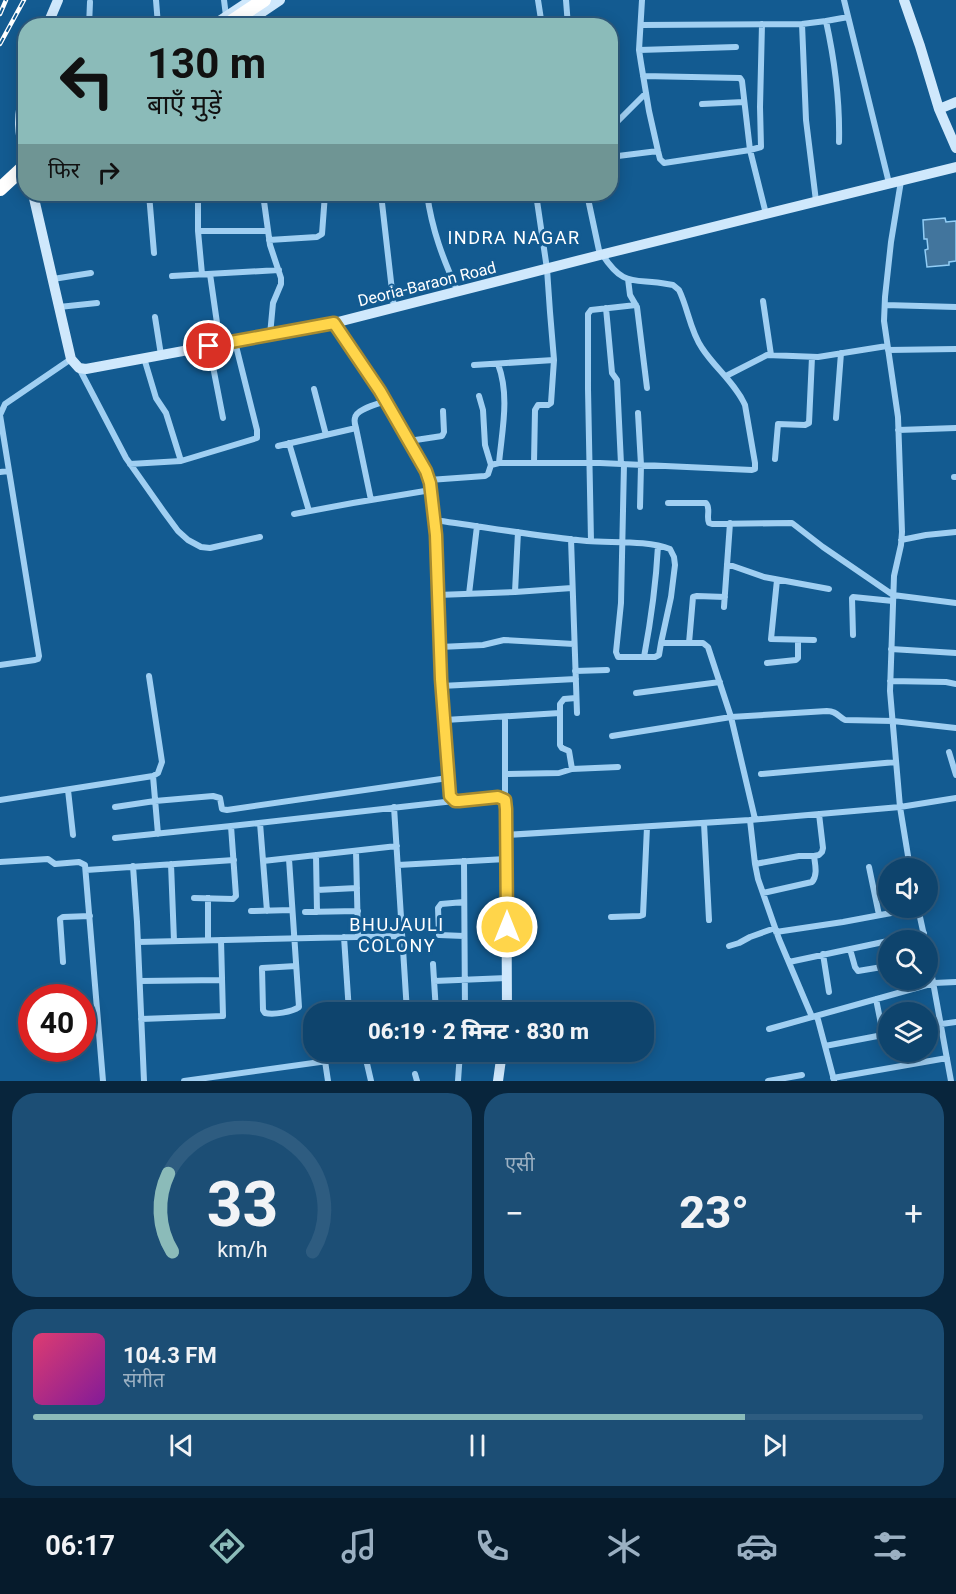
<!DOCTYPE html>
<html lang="hi">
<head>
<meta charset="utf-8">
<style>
  body { margin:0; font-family:Roboto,"Noto Sans Devanagari",sans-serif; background:#1c4e75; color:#f1f3f6; height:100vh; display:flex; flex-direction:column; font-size:22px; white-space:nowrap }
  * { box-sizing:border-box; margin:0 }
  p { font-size:20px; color:#9bb0c2 }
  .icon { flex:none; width:33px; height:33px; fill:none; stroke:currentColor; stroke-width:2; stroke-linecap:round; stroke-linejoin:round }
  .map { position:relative; height:1081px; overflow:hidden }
  .sheet { display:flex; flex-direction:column; gap:12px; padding:12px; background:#08253c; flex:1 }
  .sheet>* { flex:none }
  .guide { position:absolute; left:18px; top:18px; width:600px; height:183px; border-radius:24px; box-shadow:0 3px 15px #0003,0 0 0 2px #2e5c80; background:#8bbbb9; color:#111; overflow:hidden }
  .controls { position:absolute; left:878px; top:858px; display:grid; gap:12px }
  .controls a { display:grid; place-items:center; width:60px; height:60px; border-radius:50%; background:#0e446d; box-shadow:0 3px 15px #0003,0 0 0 2px #2e5c80; font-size:30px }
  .speed { position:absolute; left:18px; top:984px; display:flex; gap:12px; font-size:30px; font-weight:700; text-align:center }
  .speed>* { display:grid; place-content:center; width:78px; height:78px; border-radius:50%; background:#0e446d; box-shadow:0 3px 15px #0003,0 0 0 2px #2e5c80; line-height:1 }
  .speed .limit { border:9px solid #d22; background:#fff; color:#111 }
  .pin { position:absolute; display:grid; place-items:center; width:51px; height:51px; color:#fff; margin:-26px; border:3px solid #fff; border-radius:50%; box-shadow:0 2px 6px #0007 }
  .me { position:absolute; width:66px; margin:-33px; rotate:0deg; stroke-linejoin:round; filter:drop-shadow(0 0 4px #0008) }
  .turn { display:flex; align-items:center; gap:21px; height:126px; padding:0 30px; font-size:27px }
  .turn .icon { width:78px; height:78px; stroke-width:2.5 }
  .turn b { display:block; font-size:42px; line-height:51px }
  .then { display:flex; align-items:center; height:57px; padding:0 30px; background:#0003; gap:12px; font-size:22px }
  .big { font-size:45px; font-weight:800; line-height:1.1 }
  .sheet .tile { flex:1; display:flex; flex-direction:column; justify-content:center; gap:9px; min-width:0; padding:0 21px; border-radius:24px; background:#1c4e75 }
  .sheet .dial { align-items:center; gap:0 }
  .dial svg { height:156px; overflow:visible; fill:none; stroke:#2e5c80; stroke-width:7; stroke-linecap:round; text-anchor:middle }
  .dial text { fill:#f1f3f6; stroke:none }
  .song { display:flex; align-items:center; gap:18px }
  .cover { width:72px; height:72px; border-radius:9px; background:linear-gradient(135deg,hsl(340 70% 55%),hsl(290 70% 35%)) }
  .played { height:6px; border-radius:3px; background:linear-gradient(90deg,#8bbbb9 80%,#2e5c80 80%) }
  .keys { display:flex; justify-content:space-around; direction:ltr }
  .heat { display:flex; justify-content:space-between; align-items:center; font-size:33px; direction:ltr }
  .sheet .tiles { flex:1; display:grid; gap:12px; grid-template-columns:1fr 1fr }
  .tile:last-child { grid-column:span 2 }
  .trip { position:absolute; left:303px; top:1002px; width:351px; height:60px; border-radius:24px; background:#0e446d; box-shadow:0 3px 15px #0003,0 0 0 2px #2e5c80; font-weight:800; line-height:60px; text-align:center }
  .tab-bar { display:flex; height:96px; justify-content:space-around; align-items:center; background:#061b2c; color:#9bb0c2 }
  .tab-bar .icon { width:42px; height:42px }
  .tab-bar .current { color:#8bbbb9 }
  .tab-bar b { font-size:27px; color:#f1f3f6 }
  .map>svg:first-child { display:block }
</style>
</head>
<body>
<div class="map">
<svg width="956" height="1081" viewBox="0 0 956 1081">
  <rect width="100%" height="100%" fill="#135b91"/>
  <path fill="#42759d" stroke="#92cdf5" stroke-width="1.5" d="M945 218 946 222 956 221V261L949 262V265L927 267 925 250 928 249 927 239H924L923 220Z"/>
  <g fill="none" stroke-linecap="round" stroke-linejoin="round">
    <path stroke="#a0cff2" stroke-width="6" d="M156 0 158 25
      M224 0 226 16
      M538 0 542 26
      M566 0 568 26
      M642 0 639 50 641 63 649 111 658 151 660 159 664 163 750 150 761 147 760 107 762 24
      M844 0 889 183
      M826 21C835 62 840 101 839 142
      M802 24 806 120 816 201
      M641 25 802 24 826 21 848 17
      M89 26 90 2
      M126 26 158 23
      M639 50 736 47
      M643 76 740 78 742 81 750 150 766 214
      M702 104 744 102
      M610 129 646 93
      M610 157 658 151
      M901 181 891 242 885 297 884 321 898 417 902 532 901 545 894 576 890 691 900 807 910 868
      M65 194H73
      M149 194 154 253
      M198 194V231L202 274
      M263 194 270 245 281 278V284L273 303 270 335
      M381 194 394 308
      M427 194C432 230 443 259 458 292
      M587 194 600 255
      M264 198 324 197
      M198 231H268
      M269 240 317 237 322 234 325 194
      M210 274 220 344
      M172 276 279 270
      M53 279 91 273
      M628 279 630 295 637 307 647 388
      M763 301 771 355
      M885 305 956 307
      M59 307 97 303
      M606 308 612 373 617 380 621 464
      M155 317 161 355
      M209 346 223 418
      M888 350 956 349
      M144 358 156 398 166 413 181 461
      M498 364C510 396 502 430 499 463
      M474 365 554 360
      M79 368 126 458 164 512 178 531 188 540 201 547 210 548 260 537
      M726 376 767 355 818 357 887 346
      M314 389 326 435
      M479 396 483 410 485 445 491 465
      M638 413 641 465 640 507
      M836 418 841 353
      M898 430 956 428
      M409 441 442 436 444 432 443 411
      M289 443 309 511
      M278 446 356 428
      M775 459 778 424 805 425 809 423 812 357
      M534 463 535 410 538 405H548L551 403 554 360 550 312 547 269 536 194
      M130 464 181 461 257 438V430L235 342
      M624 464 621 603 616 652 618 657H655L659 655 661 643
      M0 472 9 471
      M954 477H956
      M429 480 485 476 488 474 491 465 499 463H600L752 470 755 469V463L745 405C735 383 715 368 702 348 690 331 688 308 679 290L673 285 667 284C633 278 624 288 602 254
      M371 500 356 428C355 425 354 421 355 418 356 409 378 404 386 401
      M668 503H706C711 508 706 517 709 523L712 524 792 523 823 547 893 595 956 603
      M294 514 353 503 431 490
      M434 520C485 527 536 536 587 541 612 543 648 540 670 549L674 557 675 565 671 597 661 643H703L708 647 731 717 755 819
      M571 539 577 713
      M901 540 926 535 956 532
      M591 541 588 389V314L591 310 636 305
      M727 564 764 577 829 589
      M777 580 771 639 814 640
      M515 592 518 532
      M469 594 477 526
      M438 595 515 592 572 588
      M724 607 730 523
      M853 635 852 598 853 597 893 601
      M689 643 693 597 697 596 725 597
      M440 647 483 645 504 640 574 644
      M891 649 956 653
      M644 657C651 620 656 583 658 546
      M767 663 796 660 798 658V640
      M0 665 35 660 38 659 39 656 0 415 5 404 71 359
      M575 671 607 670
      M890 681 946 682 956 684
      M441 686 576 679
      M636 693 720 682
      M505 717V800
      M445 720 560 713
      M612 736 731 717 827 711C836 711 838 716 845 720L893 721 956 728
      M949 752 956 775
      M572 769 569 751 562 748 560 745V704L564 699 576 698
      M505 774 559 773 572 769 618 767
      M761 774 896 762
      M153 776 158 834
      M68 790 73 835
      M0 800 153 776 158 773 162 762 149 676
      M115 807 155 801 213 796 220 798 222 809 227 810 448 778
      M394 807 407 1012
      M750 820 755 864 758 879 779 939 812 1017
      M260 823 267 911
      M704 823 709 920
      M506 835 750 820 900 807 956 798
      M115 838 231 826 454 801
      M356 851 358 937
      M316 855 317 912
      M289 859 299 1007C292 1012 274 1015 265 1013L263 1010 262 968 296 966
      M263 861 397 846
      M464 861 465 1012
      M0 862 48 859 55 864 79 862 85 865 103 1081
      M171 864 174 941
      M755 864 799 856H814L819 855 822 852 823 848 819 814
      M398 865 506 859
      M133 866 137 922 144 1081
      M869 867 879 915
      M86 870 234 860
      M317 890 357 888
      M763 893 812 882C818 875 815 864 814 856
      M194 898 233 899 236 896 231 826
      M208 898V940
      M464 902 441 904 438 908 439 935 464 936
      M918 908 925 940
      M251 911 292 910
      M305 912 358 911
      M611 917 640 916 643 915 647 827
      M776 932 843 922 918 908
      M344 937 349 1012
      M889 940 924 933
      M138 942 402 936
      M729 946 739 943 750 937 775 928
      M850 949 855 967 858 971 888 966
      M927 949 951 1081
      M823 954 829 992
      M63 962 60 919 63 917 90 916
      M789 962 888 941
      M433 964 436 1012
      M140 981 222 980
      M434 981 507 978
      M876 999 883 1034
      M349 1006 407 1004
      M817 1016 834 1080
      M141 1019 223 1016 221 940
      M927 1026 956 1022
      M769 1029 934 983 956 982
      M825 1046 888 1034
      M365 1055 371 1081
      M325 1061 328 1081
      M415 1074 417 1081
      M833 1078 947 1058
      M184 1081 392 1052
      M458 1081 460 1052
      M768 1081 802 1075"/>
    <path stroke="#cfe8fc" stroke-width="10" d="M904 0 920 46 939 109 956 148
      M47 26 58 0
      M212 26 251 0
      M242 26 280 0
      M26 89C17 116 19 133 26 160
      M939 109 956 102
      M33 194 71 359 79 368 86 369 334 323 600 255 956 167
      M334 323 380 391 408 438 429 480 436 535 441 679 451 796 455 801H459L498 797 505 800 506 804 507 1012
      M498 1081 502 1052"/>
    <path stroke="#fff" stroke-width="14" d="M225 26 264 0
      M0 189 26 165"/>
    <g stroke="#fff" stroke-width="4.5">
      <path id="rail" d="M0 14 6 0
        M0 44 24 0"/>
    </g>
    <use href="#rail" stroke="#135b91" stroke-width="2" stroke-dasharray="7" stroke-linecap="butt"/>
  </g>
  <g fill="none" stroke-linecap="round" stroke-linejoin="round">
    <g stroke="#a68a30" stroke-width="15">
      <path id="route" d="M209 346 334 323 380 391 426 471 430 483 436 535 441 679 450 796 455 801H459L498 797 505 800 506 809 507 927"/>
    </g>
    <use href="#route" stroke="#ffd54a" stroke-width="10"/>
  </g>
  <g text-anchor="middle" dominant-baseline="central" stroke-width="6" stroke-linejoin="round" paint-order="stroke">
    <g font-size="16" fill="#fff" stroke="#135b91">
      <text transform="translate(427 284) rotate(-14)">Deoria-Baraon Road</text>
    </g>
    <g font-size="18" letter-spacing="1.5" fill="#fff" stroke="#135b91">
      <text x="514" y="237">INDRA NAGAR</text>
      <text x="397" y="924">BHUJAULI<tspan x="397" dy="21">COLONY</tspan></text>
    </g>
  </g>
</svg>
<div class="controls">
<a><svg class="icon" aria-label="sound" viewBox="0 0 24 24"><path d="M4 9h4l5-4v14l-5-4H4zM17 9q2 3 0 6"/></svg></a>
<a><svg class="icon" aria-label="search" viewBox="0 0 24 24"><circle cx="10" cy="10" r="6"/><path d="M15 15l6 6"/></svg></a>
<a><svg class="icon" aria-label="layers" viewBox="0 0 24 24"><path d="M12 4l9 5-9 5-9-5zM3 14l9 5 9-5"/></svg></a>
</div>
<div class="speed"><div class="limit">40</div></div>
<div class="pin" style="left:209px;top:346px;background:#d93025"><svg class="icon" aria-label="arrive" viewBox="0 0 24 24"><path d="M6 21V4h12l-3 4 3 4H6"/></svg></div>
<svg class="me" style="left:507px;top:927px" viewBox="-20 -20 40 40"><circle r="17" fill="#ffd54a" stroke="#fff" stroke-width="3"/><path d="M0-11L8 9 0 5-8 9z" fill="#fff"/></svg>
<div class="trip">06:19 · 2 मिनट · 830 m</div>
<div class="guide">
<div class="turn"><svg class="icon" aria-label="left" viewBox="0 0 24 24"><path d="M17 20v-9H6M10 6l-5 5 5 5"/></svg><div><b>130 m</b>बाएँ मुड़ें</div></div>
<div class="then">फिर<svg class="icon" aria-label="right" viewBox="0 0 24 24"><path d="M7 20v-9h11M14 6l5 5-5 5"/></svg></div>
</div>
</div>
<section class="sheet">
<div class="tiles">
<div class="tile dial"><svg viewBox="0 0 100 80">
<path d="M14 69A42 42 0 1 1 86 69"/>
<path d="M14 69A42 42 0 0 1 12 29" stroke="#8bbbb9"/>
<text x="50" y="56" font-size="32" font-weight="700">33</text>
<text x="50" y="72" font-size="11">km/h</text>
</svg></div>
<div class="tile"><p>एसी</p>
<div class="heat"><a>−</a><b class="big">23°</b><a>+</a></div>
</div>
<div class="tile">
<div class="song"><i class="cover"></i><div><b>104.3 FM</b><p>संगीत</p></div></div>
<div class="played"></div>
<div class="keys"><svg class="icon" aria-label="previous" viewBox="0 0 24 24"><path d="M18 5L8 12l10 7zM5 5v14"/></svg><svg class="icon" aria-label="pause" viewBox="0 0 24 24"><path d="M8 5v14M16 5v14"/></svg><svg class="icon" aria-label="next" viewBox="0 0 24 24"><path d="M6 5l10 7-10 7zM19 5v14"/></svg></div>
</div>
</div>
</section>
<nav class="tab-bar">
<b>06:17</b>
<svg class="icon current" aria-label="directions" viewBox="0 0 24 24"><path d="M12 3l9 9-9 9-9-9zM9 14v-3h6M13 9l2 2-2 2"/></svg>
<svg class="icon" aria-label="music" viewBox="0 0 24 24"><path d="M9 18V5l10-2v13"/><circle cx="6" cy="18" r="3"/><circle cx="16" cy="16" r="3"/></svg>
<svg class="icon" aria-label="phone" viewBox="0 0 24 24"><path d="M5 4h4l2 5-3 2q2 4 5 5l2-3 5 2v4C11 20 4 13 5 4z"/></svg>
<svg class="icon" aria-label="climate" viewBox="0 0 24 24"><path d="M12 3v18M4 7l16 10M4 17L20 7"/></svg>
<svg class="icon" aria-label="car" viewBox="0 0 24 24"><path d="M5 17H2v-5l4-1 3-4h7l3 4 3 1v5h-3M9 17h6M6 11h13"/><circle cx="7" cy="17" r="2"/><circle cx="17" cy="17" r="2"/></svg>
<svg class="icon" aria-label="filters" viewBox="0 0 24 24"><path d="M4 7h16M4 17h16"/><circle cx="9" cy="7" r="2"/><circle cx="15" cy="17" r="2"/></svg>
</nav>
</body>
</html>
